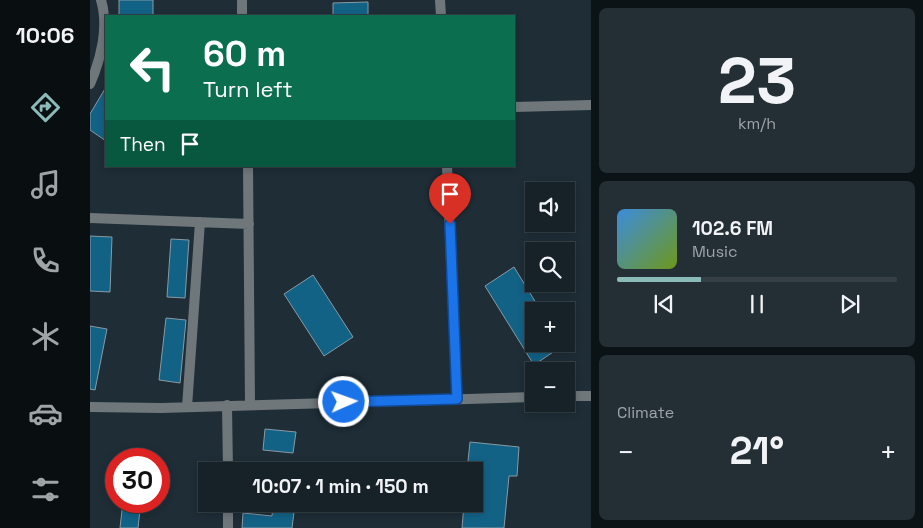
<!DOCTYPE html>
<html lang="en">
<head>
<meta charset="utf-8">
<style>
  body { margin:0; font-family:"Space Grotesk",sans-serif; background:#232f34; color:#f1f3f6; height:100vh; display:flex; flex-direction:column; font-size:19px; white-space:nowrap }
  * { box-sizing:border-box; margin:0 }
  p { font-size:16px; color:#9ea4a8 }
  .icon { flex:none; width:28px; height:28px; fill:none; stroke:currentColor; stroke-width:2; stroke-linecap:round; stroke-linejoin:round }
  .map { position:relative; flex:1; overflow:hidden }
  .details { display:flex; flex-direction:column; gap:8px; padding:8px; background:#0c1316; width:332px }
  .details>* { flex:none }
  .guide { position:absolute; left:15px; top:15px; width:410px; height:152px; border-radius:0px; box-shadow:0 2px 8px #0003,0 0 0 1px #353f45; background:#0b6e4f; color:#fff; overflow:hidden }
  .buttons { position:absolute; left:435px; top:182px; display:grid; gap:10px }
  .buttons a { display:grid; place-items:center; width:50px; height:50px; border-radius:0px; background:#162228; box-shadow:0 2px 8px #0003,0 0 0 1px #353f45; font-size:25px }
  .speed { position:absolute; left:15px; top:448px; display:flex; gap:10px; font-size:25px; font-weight:700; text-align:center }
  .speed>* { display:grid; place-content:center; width:65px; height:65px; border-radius:50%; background:#162228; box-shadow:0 2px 8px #0003,0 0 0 1px #353f45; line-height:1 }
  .speed .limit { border:8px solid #d22; background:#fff; color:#111 }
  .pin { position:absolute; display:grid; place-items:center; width:42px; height:42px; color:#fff; margin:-51px -21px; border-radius:50% 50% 50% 0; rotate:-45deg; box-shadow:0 0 5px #0007 }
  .pin .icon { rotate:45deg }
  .me { position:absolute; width:55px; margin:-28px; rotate:88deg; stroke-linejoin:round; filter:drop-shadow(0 0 4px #0008) }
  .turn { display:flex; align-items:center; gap:18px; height:105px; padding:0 15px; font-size:22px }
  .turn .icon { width:65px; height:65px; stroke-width:2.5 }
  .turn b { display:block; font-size:35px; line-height:42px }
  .then { display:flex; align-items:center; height:48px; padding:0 15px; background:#0003; gap:10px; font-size:19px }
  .big { font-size:38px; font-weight:700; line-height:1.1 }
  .details .tile { flex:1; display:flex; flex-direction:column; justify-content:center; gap:8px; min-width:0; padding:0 18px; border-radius:8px; background:#232f34 }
  .details .dial { align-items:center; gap:0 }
  .dial b { font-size:65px; line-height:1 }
  .song { display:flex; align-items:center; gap:15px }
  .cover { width:60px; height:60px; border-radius:8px; background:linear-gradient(135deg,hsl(210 70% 55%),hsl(80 70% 35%)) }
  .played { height:5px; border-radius:2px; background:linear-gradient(90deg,#8bbbb9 30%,#353f45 30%) }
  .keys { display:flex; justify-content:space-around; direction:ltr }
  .heat { display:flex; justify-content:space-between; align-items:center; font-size:28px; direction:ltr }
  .trip { position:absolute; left:108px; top:462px; width:285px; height:50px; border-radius:0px; background:#162228; box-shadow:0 2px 8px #0003,0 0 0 1px #353f45; font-weight:700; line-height:50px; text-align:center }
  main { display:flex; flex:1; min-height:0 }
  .tab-bar { display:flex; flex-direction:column; width:90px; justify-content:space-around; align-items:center; background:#090e10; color:#9ea4a8 }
  .tab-bar .icon { width:35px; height:35px }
  .tab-bar .current { color:#8bbbb9 }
  .tab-bar b { font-size:22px; color:#f1f3f6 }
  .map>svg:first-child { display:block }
</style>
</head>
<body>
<main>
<nav class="tab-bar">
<b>10:06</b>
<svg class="icon current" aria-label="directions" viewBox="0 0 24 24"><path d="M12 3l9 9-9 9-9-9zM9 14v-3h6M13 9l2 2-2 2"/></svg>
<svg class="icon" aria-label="music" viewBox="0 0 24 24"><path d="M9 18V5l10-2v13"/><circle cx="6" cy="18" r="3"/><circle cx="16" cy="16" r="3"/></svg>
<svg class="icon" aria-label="phone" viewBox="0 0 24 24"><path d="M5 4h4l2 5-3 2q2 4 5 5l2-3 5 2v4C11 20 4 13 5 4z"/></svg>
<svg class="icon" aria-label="climate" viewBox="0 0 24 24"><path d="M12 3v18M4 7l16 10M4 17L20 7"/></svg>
<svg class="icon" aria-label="car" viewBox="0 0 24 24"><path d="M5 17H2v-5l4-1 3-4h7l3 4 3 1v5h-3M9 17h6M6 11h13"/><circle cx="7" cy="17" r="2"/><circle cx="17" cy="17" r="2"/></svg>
<svg class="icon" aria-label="filters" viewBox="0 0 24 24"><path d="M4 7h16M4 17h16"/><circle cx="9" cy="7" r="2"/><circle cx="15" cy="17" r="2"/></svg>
</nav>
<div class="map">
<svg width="501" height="528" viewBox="0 0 501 528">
  <rect width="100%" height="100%" fill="#1e2d36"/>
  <path fill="#126286" stroke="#899aa5" d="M29 0H63V16H29Z
    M278 2V16H243V3Z
    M16 87V141L0 130V114Z
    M0 236 22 237 20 292 0 291Z
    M81 239 99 240 95 298 77 297Z
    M424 267 451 311H444V344H475L444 365 395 286Z
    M223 275 263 337 234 356 194 294Z
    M76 318 96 320 90 383 69 380Z
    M0 326 17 329 5 390 0 389Z
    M175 429 206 432 203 453 173 450Z
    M380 442 429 447 427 476H419L414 528H372L374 504H384V471H377Z
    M33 501H51L48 528H30Z
    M183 504H205L202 528H152L153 513 182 516Z"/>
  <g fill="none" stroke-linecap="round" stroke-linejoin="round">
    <path stroke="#6f777b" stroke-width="10" d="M152 0V16
      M350 0 351 16
      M0 84C11 59 19 27 11 0
      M424 107 501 105
      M158 166 160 404
      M357 166 367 399
      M0 218 159 224
      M476 396H501
      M137 405 138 471
      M0 407 71 408 444 397
      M97 407 110 222
      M138 504V528"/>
  </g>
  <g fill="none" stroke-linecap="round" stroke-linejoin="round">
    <g stroke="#114b97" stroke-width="12">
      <path id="route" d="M254 402 367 399 360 224"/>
    </g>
    <use href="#route" stroke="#1a73e8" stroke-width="9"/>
  </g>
</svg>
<div class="buttons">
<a><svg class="icon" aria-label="sound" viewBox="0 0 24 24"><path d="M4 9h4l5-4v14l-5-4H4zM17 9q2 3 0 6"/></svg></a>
<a><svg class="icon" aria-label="search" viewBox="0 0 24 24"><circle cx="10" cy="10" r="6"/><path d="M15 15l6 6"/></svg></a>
<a>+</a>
<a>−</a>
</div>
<div class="speed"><div class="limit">30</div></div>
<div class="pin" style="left:360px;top:224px;background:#d93025"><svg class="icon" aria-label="arrive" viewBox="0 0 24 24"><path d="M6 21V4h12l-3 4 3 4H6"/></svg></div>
<svg class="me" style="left:254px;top:402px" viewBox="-20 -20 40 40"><circle r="17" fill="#1a73e8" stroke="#fff" stroke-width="3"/><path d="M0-11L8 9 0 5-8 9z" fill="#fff"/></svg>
<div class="trip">10:07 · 1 min · 150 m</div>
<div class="guide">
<div class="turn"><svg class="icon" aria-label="left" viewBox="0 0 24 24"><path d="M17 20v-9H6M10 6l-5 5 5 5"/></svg><div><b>60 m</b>Turn left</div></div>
<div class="then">Then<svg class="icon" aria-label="arrive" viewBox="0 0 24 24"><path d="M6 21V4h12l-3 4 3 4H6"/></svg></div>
</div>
</div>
<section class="details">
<div class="tile dial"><b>23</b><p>km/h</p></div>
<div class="tile">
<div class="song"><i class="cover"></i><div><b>102.6 FM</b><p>Music</p></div></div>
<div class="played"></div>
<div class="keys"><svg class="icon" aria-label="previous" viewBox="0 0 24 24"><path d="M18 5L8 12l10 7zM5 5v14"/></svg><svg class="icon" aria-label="pause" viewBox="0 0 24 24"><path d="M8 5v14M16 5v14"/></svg><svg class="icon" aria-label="next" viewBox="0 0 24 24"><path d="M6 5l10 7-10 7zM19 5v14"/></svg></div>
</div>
<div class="tile"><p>Climate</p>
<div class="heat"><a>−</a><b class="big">21°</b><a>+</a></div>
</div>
</section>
</main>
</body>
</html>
